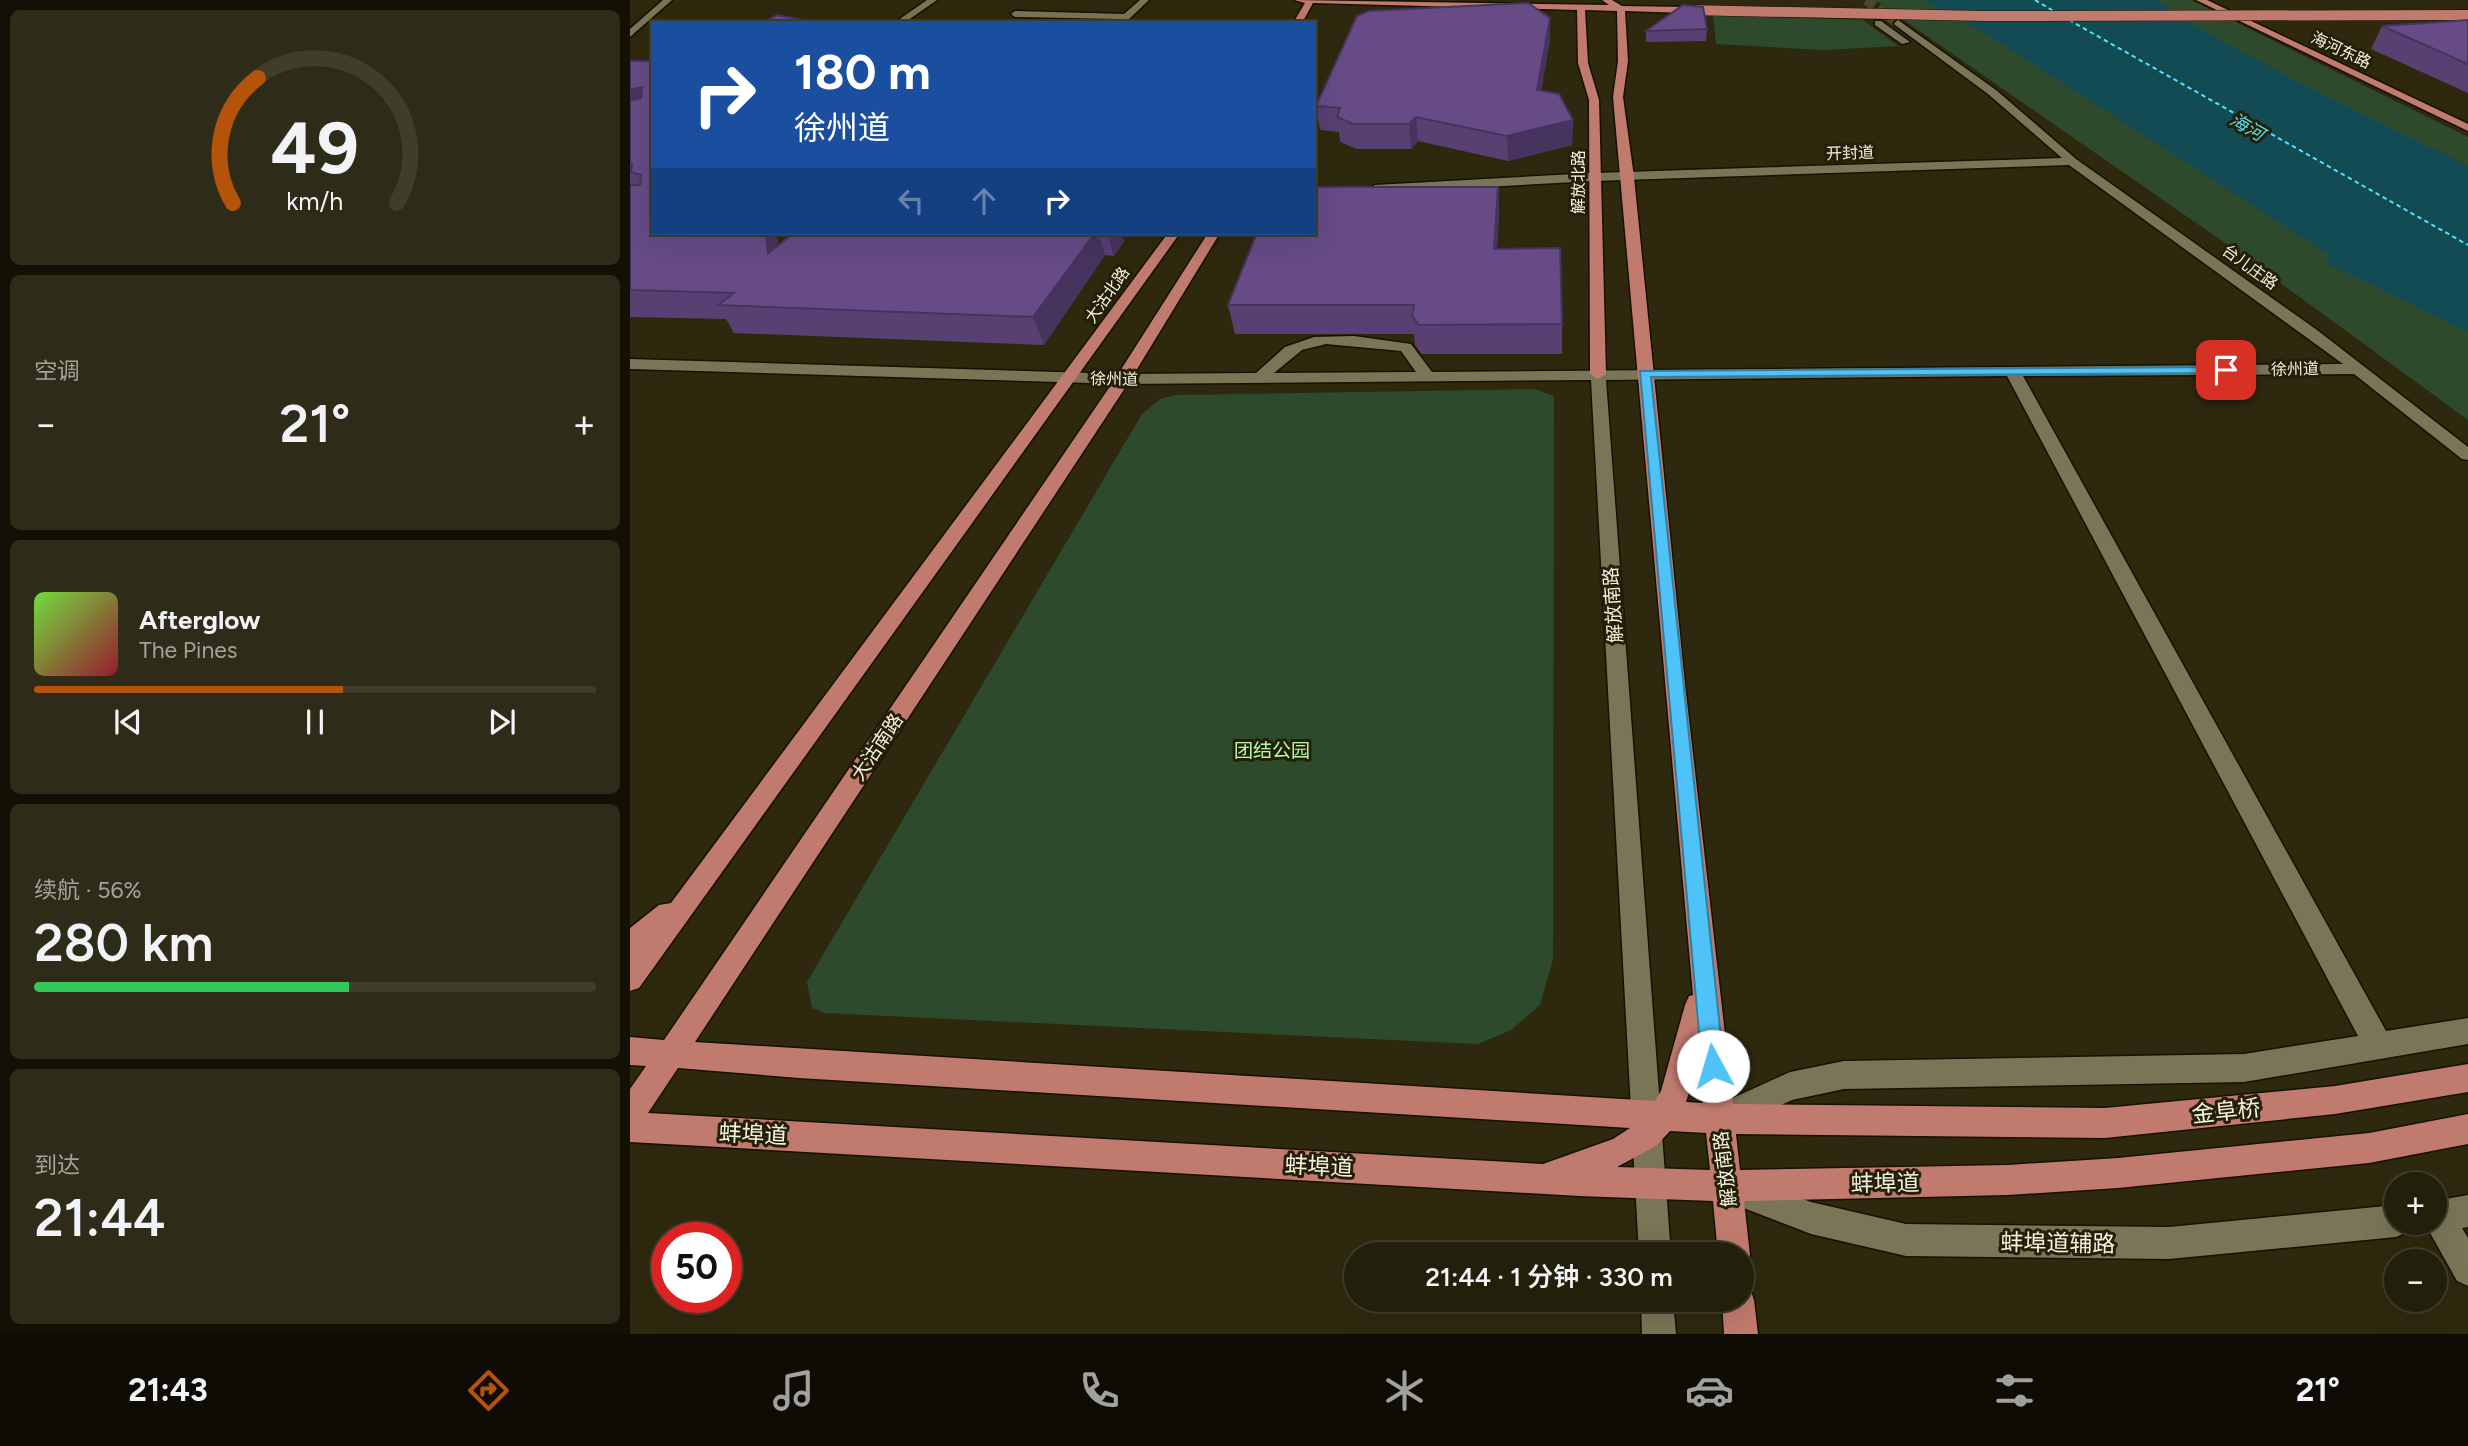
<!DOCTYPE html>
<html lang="zh">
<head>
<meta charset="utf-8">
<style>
  body { margin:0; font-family:Figtree,"Noto Sans SC",sans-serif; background:#2e2c18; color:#f1f3f6; height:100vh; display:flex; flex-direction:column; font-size:26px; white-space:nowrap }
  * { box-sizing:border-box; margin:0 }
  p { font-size:23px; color:#a2a29c }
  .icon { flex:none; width:38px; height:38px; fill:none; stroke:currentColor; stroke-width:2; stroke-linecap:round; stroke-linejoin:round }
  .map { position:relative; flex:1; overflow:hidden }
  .sheet { display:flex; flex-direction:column; gap:10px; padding:10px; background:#131106; width:630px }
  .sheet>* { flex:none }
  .top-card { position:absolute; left:21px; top:21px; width:665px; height:214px; border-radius:0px; box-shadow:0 7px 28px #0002,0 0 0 2px #3f3d2b; background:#1a4fa0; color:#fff; overflow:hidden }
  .fabs { position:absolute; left:1754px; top:1172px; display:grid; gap:14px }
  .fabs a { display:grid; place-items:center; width:63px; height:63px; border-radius:50%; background:#221f0a; box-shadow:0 7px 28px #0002,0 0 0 2px #3f3d2b; font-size:35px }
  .speed { position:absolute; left:21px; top:1222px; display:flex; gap:14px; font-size:35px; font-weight:700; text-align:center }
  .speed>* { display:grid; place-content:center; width:91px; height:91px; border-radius:50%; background:#221f0a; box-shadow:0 7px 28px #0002,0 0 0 2px #3f3d2b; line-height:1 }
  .speed .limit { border:10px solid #d22; background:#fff; color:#111 }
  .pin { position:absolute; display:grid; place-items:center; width:60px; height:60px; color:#fff; margin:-30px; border-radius:14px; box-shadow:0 4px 10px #0006 }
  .me { position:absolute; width:77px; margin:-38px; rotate:354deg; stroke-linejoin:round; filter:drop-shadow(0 0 5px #0008) }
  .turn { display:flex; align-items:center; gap:24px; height:147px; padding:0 28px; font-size:32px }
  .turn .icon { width:91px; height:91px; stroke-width:2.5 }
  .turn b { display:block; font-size:49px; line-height:60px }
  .lanes { display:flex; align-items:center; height:66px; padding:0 28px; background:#0003; justify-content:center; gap:35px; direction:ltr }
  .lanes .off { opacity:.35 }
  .big { font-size:52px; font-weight:600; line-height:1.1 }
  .sheet .tile { flex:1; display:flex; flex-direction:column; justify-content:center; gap:10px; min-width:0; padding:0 24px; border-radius:10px; background:#2e2c18 }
  .sheet .dial { align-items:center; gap:0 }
  .dial svg { height:182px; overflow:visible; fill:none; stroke:#3f3d2b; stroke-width:7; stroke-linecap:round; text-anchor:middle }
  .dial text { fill:#f1f3f6; stroke:none }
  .song { display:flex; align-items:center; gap:21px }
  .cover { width:84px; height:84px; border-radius:10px; background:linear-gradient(135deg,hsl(100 70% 55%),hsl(350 70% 35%)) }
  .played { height:7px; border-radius:4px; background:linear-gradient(90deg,#b45309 55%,#3f3d2b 55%) }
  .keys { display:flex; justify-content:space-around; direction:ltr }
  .heat { display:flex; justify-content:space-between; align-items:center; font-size:38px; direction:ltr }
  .charge { height:10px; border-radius:5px; background:linear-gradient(90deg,#34c759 56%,#3f3d2b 0) }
  .trip { position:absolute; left:714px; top:1242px; width:410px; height:70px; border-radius:35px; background:#221f0a; box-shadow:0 7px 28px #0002,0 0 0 2px #3f3d2b; font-weight:600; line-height:70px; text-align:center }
  .menu { display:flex; height:112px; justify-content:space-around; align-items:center; background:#0e0c04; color:#a2a29c }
  .menu .icon { width:49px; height:49px }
  .menu .selected { color:#b45309 }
  .menu b { font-size:32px; color:#f1f3f6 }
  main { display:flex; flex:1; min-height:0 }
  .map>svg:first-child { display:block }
</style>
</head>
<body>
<main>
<section class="sheet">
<div class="tile dial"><svg viewBox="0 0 100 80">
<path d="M14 69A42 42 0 1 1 86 69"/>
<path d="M14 69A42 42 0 0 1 25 14" stroke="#b45309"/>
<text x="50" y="56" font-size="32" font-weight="700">49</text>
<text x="50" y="72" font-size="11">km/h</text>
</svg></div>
<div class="tile"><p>空调</p>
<div class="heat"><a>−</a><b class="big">21°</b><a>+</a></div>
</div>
<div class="tile">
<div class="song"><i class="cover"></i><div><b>Afterglow</b><p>The Pines</p></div></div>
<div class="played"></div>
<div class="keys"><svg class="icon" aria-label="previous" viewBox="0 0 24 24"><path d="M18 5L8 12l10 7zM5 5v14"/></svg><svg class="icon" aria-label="pause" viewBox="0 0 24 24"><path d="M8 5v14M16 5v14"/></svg><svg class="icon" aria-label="next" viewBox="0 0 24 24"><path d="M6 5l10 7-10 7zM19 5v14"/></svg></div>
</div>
<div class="tile"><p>续航 · 56%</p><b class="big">280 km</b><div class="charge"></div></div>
<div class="tile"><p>到达</p><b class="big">21:44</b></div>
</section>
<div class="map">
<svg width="1838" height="1334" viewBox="0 0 1838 1334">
  <rect width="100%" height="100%" fill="#2e290e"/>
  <path fill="#2d4b2c" d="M1245 0H1561L1838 137V420L1608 252Z
    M1083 15 1233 20 1268 46 1193 50 1086 44Z
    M905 389 924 396 923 959 910 1005 881 1030 848 1044 195 1013 182 1008 177 982 512 414 530 399 546 395Z"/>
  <path fill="#134b54" d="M1294 0H1528L1568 28 1670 83 1838 166V332L1698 264V254L1353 32Z"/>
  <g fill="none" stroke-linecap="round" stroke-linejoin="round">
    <path stroke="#51e3fc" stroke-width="2" stroke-dasharray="4.5 3.5" stroke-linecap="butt" d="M1405 0 1425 12
      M1439 20 1838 245"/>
    <path stroke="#4c472e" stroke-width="10" stroke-dasharray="10 4.5" stroke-linecap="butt" d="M1236 0 1268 23"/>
    <g stroke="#161100" stroke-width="3">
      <path id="minor" d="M33 0H42L0 37V29Z
        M297 0H307L274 23H264Z
        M510 0H519L495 23H486L489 19 385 17 381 14 385 11 494 14Z
        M1268 20 1366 90 1446 159 1687 330 1838 447V460L1832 459 1724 374 1393 376 1756 1031 1838 1018V1044L1614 1082 1214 1089 1162 1100 1095 1131 1085 1126 1080 1116 1085 1106 1160 1072 1214 1061 1614 1054 1728 1036 1377 376 976 380 1041 1255H1009L961 380 493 384 0 369V359L493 374 626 373 655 347 684 337 724 336 781 344 802 372 1713 364 1439 165 964 181 745 193 739 189 745 185 964 173 1432 158 1358 94 1265 25 1264 23ZM696 344 771 351 786 372 644 373 672 350Z
        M1245 21H1251L1280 42 1272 44 1245 25Z
        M1109 1176 1181 1202 1276 1224 1539 1227 1766 1205V1223H1781L1777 1232 1766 1237 1539 1259 1276 1256 1181 1234 1098 1202 1094 1191 1098 1180Z
        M1838 1195V1227L1832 1228 1838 1238V1286L1827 1281 1799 1231 1793 1228 1791 1223H1804V1201Z
        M1011 1300H1043L1046 1334H1012Z"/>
    </g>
    <g stroke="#161100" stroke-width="3">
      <path id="major" d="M664 0 979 5 972 0H982L992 6 1056 7 1060 10 1056 13 995 11 998 61 993 97 1004 177 1055 684 1103 1104 1475 1108 1705 1086 1838 1064V1092L1705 1114 1475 1138 1106 1134 1110 1170 1378 1165 1488 1158 1739 1133 1838 1114V1144L1739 1163 1488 1188 1378 1195 1114 1201 1120 1255 1115 1266 1111 1268V1255H1088L1083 1201 949 1196 0 1142V1089L16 1066 0 1065V1037L34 1040 485 379 578 233H590L501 379 65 1042 1025 1101 1031 1091 1055 1005 1059 996 1063 995 983 97 988 61 987 11 955 10 958 63 969 100 976 374 968 379 960 374 959 100 948 63 947 10 683 3 672 23H663L675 3ZM1069 1060 1073 1103 1056 1102ZM48 1068 169 1078 1000 1128 983 1139 913 1164 18 1113ZM1040 1131 1076 1133 1080 1170 987 1167 1026 1146Z
        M1566 0H1577L1838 124V131Z
        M538 233H550L9 988 0 991V928L29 905 41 903Z
        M1111 1285 1120 1288 1124 1300 1128 1334H1094L1092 1300H1111Z"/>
    </g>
    <use href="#minor" fill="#7b7558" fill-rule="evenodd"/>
    <use href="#major" fill="#c17a6e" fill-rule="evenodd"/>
    <g stroke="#161100" stroke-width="11" stroke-linecap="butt">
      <path id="major-bridge" d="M1056 10 1355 16 1838 15"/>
    </g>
    <use href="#major-bridge" stroke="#c17a6e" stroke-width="10"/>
  </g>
  <path fill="#584073" d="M1838 20V93L1741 49 1752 26Z
    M1077 29 1076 41 1016 42V31Z
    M920 40 911 91 943 120 942 145 878 161 788 141 781 149H727L710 142 709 132 690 130 686 106Z
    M0 61 23 233H147L148 245 164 233H492L494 242 484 256 475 255 414 345 104 333 96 319 0 317Z
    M868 187 869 214 867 249 932 324V354H792L785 345 784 334H605L598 305Z"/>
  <path fill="#47345e" d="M920 18V40L907 114V90Z
    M12 87 23 107 0 116V90Z
    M786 117 788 141 781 149 779 124Z
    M943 120 942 145 878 161 877 136Z
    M868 187 869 214 865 276 864 249Z
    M136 233H147L152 280 138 253Z
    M465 233H468L475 255 414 345 403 317Z
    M477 233H492L494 242 484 256Z"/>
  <path fill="#664b86" stroke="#47345e" stroke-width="2" d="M898 3 920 18 907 90 929 94 943 120 877 136 786 117 779 124H723L707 117 710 108 686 106 727 16 739 11Z
    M1053 5 1073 7 1077 29 1016 31Z
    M147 15 190 23H132Z
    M1838 20V64L1752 26Z
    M0 61H23V233H136L138 253 164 233H465L403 317 88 305 104 293 0 290V185H10L11 175 1 172 2 164 0 163V101L11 98 12 87 0 90Z
    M684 187H868L864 249 930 248 932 324 789 325 782 316 784 305H598L627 233H684Z"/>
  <path fill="#4fc3f7" stroke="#337fa1" stroke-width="2" d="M1596 367 1602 370 1600 373 1021 377 1094 1066 1091 1073 1083 1076 1075 1073 1072 1066 1010 371Z"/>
  <g text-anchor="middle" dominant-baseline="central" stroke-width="6" stroke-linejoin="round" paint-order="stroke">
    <g font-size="16" fill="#f4f1e2" stroke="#241f05">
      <text transform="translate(1711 50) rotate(25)">海河东路</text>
      <text transform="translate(1220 153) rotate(-2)">开封道</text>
      <text transform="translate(948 182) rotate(-90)">解放北路</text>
      <text transform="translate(1620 267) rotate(36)">台儿庄路</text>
      <text transform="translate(477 295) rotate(-55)">大沽北路</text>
      <text transform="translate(1665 369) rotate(-1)">徐州道</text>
      <text transform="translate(484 379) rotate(1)">徐州道</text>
    </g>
    <g font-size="18" font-style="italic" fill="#51e3fc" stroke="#241f05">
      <text transform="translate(1617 127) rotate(30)">海河</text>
    </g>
    <g font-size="19" fill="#f4f1e2" stroke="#241f05">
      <text transform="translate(983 605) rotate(-94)">解放南路</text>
      <text transform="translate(247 747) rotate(-56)">大沽南路</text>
      <text transform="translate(1095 1169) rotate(-97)">解放南路</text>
    </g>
    <g font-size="19" fill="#b1faad" stroke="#241f05">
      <text x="642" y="750">团结公园</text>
    </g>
    <g font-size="23" fill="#f4f1e2" stroke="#241f05">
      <text transform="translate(1596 1111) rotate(-6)">金阜桥</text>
      <text transform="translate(123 1134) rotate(3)">蚌埠道</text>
      <text transform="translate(689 1166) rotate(3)">蚌埠道</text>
      <text transform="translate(1255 1183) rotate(-1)">蚌埠道</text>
      <text transform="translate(1428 1243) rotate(1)">蚌埠道辅路</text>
    </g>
  </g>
</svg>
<div class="fabs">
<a>+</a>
<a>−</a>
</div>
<div class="speed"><div class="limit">50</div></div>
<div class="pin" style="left:1596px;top:370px;background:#d93025"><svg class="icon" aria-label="arrive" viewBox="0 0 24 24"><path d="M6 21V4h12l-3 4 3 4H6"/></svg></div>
<svg class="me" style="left:1083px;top:1066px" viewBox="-20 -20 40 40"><circle r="19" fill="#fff"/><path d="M0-13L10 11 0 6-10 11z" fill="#4fc3f7"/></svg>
<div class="trip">21:44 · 1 分钟 · 330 m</div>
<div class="top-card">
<div class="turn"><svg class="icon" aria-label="right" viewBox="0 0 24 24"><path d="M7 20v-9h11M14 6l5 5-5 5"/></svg><div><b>180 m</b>徐州道</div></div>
<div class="lanes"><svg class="icon off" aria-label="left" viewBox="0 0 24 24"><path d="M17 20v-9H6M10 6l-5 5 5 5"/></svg><svg class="icon off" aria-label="ahead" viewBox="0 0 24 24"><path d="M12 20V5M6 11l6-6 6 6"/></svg><svg class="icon" aria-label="right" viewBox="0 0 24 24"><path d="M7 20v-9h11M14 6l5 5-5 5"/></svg></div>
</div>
</div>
</main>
<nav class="menu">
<b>21:43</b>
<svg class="icon selected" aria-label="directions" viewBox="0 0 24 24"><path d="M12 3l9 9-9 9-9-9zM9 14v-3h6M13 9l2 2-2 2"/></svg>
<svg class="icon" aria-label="music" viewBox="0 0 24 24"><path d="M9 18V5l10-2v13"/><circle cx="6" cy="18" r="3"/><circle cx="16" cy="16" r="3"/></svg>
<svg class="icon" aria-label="phone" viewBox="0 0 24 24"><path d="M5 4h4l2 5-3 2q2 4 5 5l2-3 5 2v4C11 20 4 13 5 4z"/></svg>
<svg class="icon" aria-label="climate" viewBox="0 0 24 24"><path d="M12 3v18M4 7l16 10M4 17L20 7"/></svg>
<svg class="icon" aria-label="car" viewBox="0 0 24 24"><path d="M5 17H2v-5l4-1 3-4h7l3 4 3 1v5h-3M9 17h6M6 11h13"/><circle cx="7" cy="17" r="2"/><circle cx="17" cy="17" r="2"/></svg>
<svg class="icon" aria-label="filters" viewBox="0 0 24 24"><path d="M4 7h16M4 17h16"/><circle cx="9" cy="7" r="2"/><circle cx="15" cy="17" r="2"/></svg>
<b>21°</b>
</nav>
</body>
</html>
